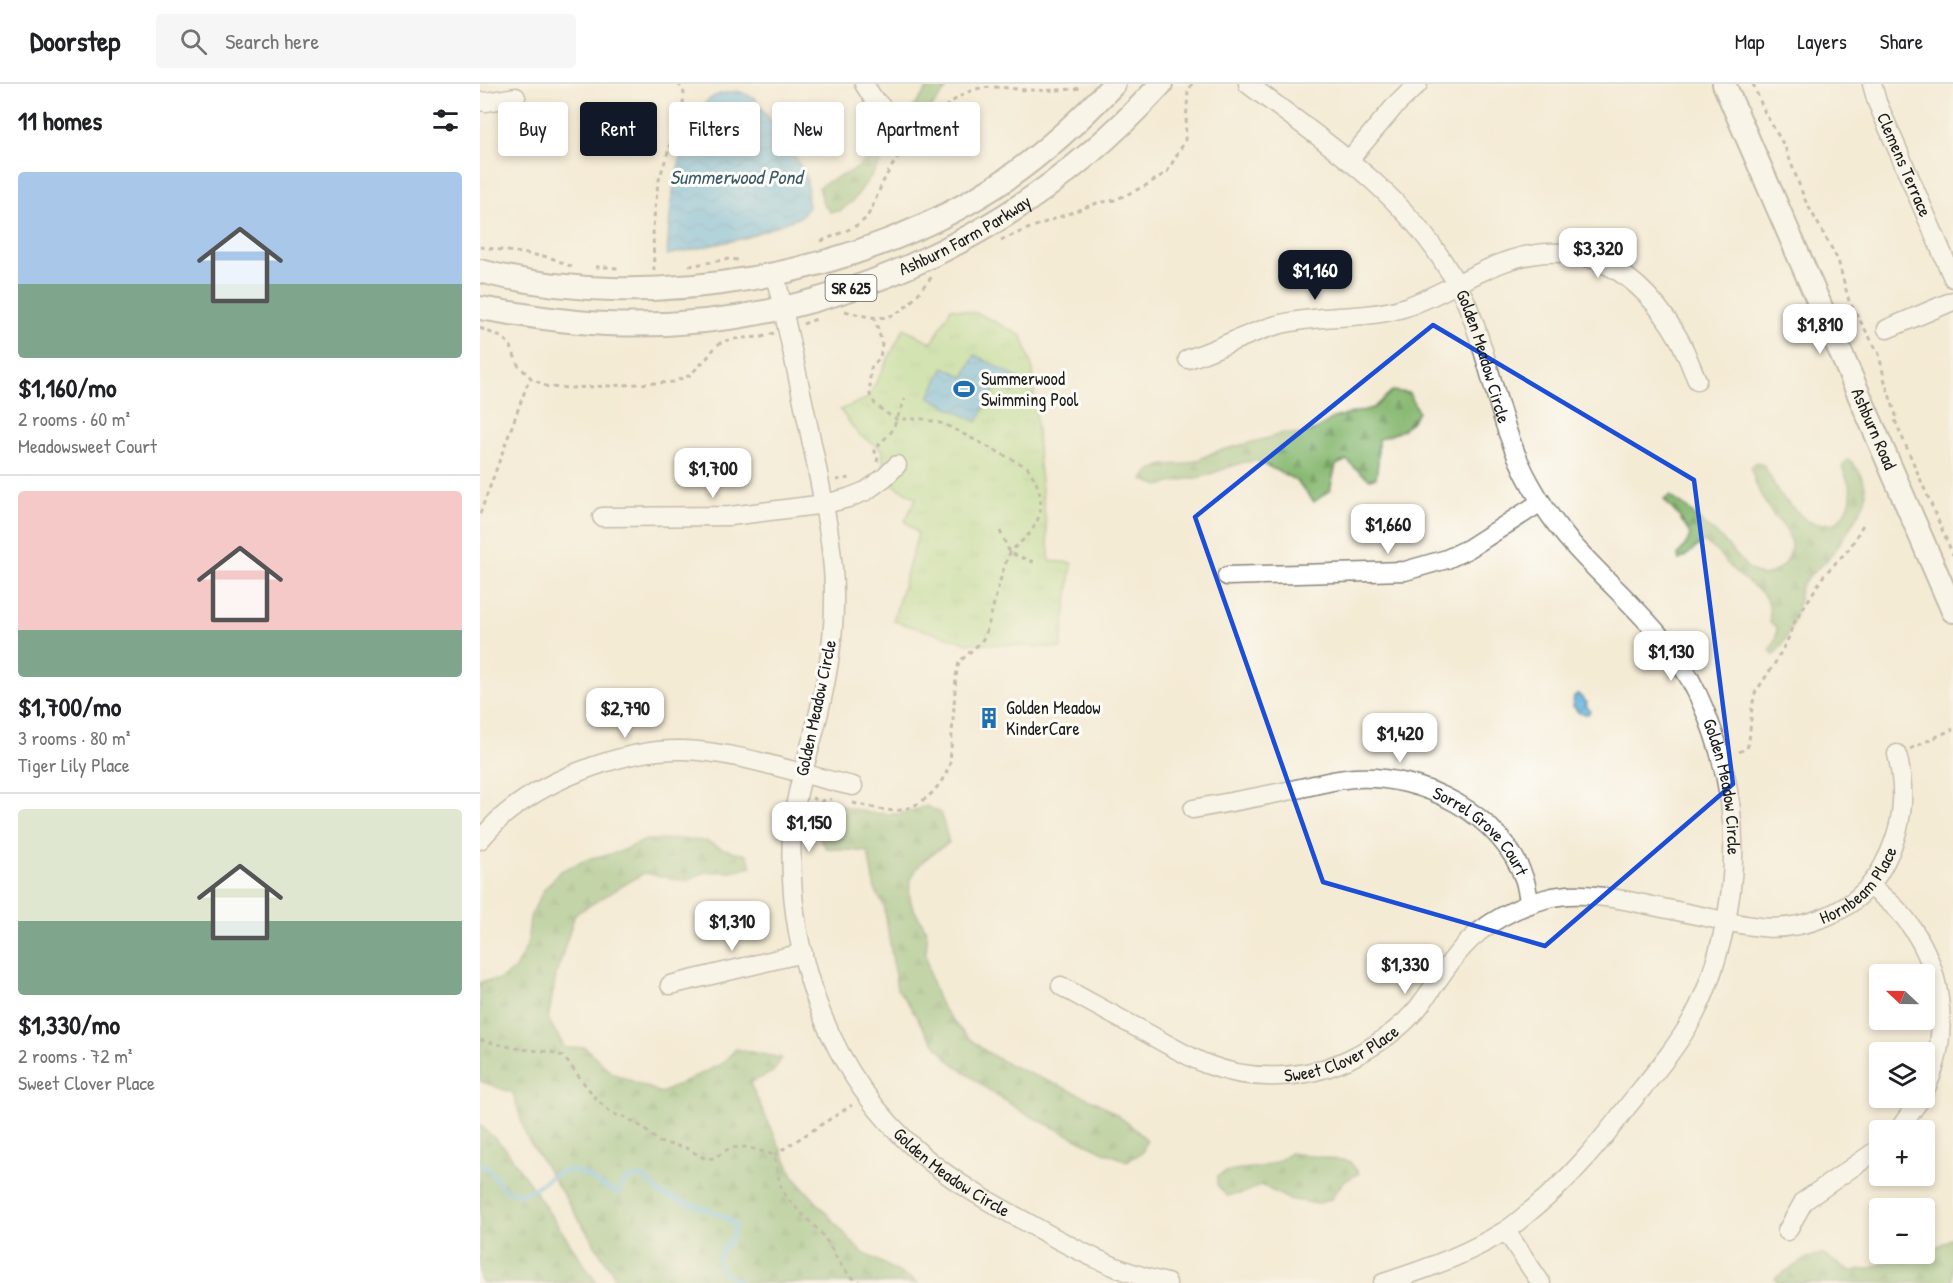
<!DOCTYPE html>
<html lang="en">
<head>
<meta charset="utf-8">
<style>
  body { margin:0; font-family:"Patrick Hand",sans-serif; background:#f6f6f6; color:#202124; height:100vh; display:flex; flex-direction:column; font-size:22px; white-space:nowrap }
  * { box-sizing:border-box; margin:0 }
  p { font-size:20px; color:#757577 }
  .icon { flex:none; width:33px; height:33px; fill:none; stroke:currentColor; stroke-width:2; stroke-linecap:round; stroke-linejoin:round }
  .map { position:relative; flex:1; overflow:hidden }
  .panel { display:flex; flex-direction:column; background:#fff; width:480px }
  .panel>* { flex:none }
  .guide { position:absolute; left:18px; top:18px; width:570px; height:54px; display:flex; gap:12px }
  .needle { width:39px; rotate:292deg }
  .fabs { position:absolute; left:1389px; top:880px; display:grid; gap:12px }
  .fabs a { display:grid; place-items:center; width:66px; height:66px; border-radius:6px; background:#fff; box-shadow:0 3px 9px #0003; font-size:30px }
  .price { position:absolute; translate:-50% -51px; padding:0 14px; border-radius:12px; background:#fff; color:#222; font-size:20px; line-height:39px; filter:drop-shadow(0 2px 3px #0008) }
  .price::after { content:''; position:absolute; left:50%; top:36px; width:18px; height:14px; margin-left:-9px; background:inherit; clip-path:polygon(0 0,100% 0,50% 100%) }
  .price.active { background:#111827; color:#fff }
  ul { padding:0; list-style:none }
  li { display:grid; align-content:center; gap:12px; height:318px; padding:0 18px }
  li+li { border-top:2px solid #e0e0e0 }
  li span { display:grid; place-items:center; height:186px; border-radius:6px; color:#555 }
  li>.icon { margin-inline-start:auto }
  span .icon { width:108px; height:108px; fill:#fffc; stroke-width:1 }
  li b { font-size:26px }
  h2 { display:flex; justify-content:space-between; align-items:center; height:72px; padding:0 18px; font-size:26px }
  .chip { padding:0 21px; border-radius:6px; background:#fff; box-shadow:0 3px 9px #0003; font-size:21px; line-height:54px }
  .chip.active { background:#111827; color:#fff }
  header { display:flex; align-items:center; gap:36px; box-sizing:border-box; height:84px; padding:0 30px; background:#fff; border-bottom:2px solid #e0e0e0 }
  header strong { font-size:28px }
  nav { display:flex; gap:33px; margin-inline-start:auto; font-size:21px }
  .search { width:420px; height:54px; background:#f6f6f6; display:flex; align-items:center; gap:15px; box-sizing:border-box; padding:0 21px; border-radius:6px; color:#757577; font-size:22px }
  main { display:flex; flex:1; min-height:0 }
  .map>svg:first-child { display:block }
  .forest { fill:url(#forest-firs); stroke:#526a48; stroke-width:1.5 }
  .park { fill:url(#park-tufts); stroke:#647a51; stroke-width:1.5 }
  .water { fill:url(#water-waves); stroke:#40697e; stroke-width:1.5 }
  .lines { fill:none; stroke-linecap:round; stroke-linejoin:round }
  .stream { stroke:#65b6e0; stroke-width:4.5 }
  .minor-casing { stroke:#888478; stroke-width:21 }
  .major-casing { stroke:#888478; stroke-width:26 }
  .path { stroke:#888478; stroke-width:3; stroke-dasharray:4.5 4.5; stroke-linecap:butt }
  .minor { stroke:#fff; stroke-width:18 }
  .major { stroke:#fff; stroke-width:22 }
  .marked { fill:none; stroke:#1d4ed8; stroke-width:4.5; stroke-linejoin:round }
  .labels { text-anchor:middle; stroke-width:6; stroke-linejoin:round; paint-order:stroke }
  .shield { fill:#fdfcf7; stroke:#605f5e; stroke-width:1.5 }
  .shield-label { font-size:16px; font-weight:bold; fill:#1c1c1c }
  .street-label { font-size:18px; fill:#1c1c1c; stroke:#fdfcf7 }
  .poi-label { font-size:18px; fill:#1c1c1c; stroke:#fdfcf7; text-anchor:start }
  .water-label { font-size:20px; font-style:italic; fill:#395a6a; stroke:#fdfcf7 }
</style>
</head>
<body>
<header>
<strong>Doorstep</strong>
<div class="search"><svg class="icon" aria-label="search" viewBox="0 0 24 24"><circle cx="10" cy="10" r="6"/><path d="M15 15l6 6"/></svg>Search here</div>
<nav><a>Map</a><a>Layers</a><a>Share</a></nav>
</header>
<main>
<section class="panel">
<h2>11 homes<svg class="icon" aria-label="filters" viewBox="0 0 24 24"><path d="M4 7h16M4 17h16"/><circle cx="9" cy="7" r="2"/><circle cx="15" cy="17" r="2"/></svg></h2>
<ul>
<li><span style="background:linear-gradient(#a9c7e8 60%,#7fa58c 0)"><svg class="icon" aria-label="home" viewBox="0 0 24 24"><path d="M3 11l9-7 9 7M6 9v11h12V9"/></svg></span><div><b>$1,160/mo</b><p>2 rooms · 60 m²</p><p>Meadowsweet Court</p></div></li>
<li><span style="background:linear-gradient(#f6c9c9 75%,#7fa58c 0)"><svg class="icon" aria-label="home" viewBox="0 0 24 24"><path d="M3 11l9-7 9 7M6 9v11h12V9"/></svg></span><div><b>$1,700/mo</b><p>3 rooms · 80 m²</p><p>Tiger Lily Place</p></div></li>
<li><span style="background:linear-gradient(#dfe7d0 60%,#7fa58c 0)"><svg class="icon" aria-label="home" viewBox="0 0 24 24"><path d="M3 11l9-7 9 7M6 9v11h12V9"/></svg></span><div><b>$1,330/mo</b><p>2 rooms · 72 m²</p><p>Sweet Clover Place</p></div></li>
</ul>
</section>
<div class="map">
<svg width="1473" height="1199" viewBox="0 0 1473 1199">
  <defs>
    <pattern id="forest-firs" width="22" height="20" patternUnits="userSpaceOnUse" patternTransform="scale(1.5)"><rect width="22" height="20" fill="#89b973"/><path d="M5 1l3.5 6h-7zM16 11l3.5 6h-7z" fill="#769e63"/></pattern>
    <pattern id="park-tufts" width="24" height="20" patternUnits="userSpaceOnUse" patternTransform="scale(1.5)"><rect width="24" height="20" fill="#acd986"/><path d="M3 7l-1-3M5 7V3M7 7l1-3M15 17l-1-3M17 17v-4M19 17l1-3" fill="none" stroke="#93ba73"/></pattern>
    <pattern id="water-waves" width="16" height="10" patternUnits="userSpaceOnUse" patternTransform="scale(1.5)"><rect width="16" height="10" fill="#65b6e0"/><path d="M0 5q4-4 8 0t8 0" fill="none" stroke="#5293b5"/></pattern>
  </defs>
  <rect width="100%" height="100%" fill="#fdfcf7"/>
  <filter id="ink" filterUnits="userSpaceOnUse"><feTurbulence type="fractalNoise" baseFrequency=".0167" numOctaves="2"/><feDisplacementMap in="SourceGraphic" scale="12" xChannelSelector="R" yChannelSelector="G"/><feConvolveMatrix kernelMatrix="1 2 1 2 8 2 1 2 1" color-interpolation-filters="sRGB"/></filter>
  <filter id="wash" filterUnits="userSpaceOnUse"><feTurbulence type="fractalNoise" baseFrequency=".008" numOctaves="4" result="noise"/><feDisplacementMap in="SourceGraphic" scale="24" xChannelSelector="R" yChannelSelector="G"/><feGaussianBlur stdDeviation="1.35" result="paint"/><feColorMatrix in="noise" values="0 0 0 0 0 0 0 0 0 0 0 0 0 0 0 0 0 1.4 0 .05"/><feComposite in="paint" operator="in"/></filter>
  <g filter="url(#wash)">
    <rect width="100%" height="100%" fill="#f4ebd5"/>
    <!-- forest -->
    <path class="forest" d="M451,0h19l-27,35 -11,4 -4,-4 3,-9z
      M419,56l-2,6 -13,12 -31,43 -13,10 -10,1 -7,-8 -4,-17c11,-9 26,-11 38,-19 16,-12 21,-25 42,-28z
      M912,307l17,2 9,19c-12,20 -19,20 -40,27v24l-2,15 -7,1 -14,-11 -8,-8 -11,5 -6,25 -16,12 -17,-21 -39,-20 -14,1 -42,15 -20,3 -23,6 -16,-6 6,-9 14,-6 21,-1 16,-5 14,-7 58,-15 10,-4 17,1 17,-4 17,-12 40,-10z
      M1368,375c10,7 18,23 18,36 0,11 -31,57 -40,66 -9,9 -20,15 -26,27 -1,4 -1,9 -1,13 -4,19 -12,40 -25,54l-4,-5 5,-9 2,-14 -7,-4 -1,-19 -7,-11 -25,-19 -23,-25 -10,-7c-9,5 -15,13 -25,18l-1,-5 10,-14 2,-7 -10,-16 -16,-18 6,-4 16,11 12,12 22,18 29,32 14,7c20,-5 34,-22 25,-42 -3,-8 -10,-13 -15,-19 -10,-15 -19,-30 -22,-48l5,-5 8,3 16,30 27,26 11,3 18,-1c21,-23 17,-30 6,-56z
      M354,720l36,9 29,1 28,-8 14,7 8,30c-22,12 -46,30 -38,59 3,11 14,21 16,33 1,5 -1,12 -1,18 2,17 6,32 13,48 2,6 6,10 10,15 36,50 91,58 143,84 21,10 38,24 55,40l-5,13 -15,8 -23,-9 -78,-38 -39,-25 -38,-29 -22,-26 -19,-31 -11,-14 -13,-83 -9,-16 -7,-38 -42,-4c-2,-4 -7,-9 -8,-14 -4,-13 7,-24 16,-30z
      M198,755l28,2 15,7 26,7 5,12 -21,5h-26l-19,9 -42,-8 -69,41 -19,62 -8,43 17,29 20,-1 27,26 49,20 60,-29 15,-15 46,9 -9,14 -23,11 44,94 67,75 58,31h-300l-93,-147 -13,-43 -33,-12v-98l3,-2 16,-1 15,-10 13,-24 3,-29 13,-26 17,-20 31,-13 28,-6 27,-12z
      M0,1041l26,24 91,134h-113l-4,-2z
      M810,1069l59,8 10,12 -16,9 -12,17 -14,5 -29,-5 -27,-14 -17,8 -17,3 -10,-11v-9c14,-9 31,-6 47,-10 10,-2 18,-7 26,-13z
      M1473,1153l-1,46h-174l-3,-5 32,-20 15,-4 29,17 17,-2 20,-7 38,-8z"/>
    <!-- park -->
    <path class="park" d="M471,224l29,6 42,22 11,34 6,94 11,97 22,2 -11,85 -93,-5 -75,-22 25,-87 -13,-13 11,-23 -31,-18 -3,-30 -24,-16 -18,-24 28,-12 36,-70 28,15z"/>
    <!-- water -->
    <path class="water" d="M258,7l17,7 40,58 12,22 1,30 -8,9 -55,21 -78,17c3,-47 5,-87 27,-130 4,-8 7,-19 14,-25 8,-7 19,-7 30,-9z
      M495,271l45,24 -7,14 -16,-8 -20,37 -48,-25 15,-30 20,10z
      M1098,610l9,9 -1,2 4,6 -2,3 -9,-1 -6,-7 1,-10z"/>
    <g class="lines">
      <!-- stream -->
      <path class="stream" d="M0,1080l9,5 15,21c6,1 13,4 19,3 15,-2 26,-20 41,-22 24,-3 31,16 55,22l2,-8 8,-7 15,-1 17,17 56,19 18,11 -3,14 -14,18c2,24 9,14 21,27"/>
    </g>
  </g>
  <g filter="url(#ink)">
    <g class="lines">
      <defs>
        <g id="minor">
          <path d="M384,0l9,14 15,16"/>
          <path id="s1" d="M768,0c73,55 153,106 201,187 8,13 16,26 21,41 22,56 31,121 61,173 13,23 27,44 45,63 43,47 95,88 122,147 36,78 45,156 25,239 -7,28 -15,55 -28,80 -18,34 -44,63 -68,93 -28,37 -57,72 -93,101 -10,8 -20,18 -31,24 -37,23 -78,38 -120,51"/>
          <path id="s2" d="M1392,0l5,18 76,176"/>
          <path d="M0,17l6,1 30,-5"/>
          <path d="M869,76l45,-53 24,-23"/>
          <path id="s3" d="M295,190c14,61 27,122 40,184 9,48 20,94 19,144 0,38 -7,77 -16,114 -9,39 -24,78 -26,118 -6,120 37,241 129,320 32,28 70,49 107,69 44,25 89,49 139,60"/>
          <path d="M1407,245l66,-28"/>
          <path d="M708,275c31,-10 61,-27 93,-35 40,-10 82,-4 122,-16 37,-12 70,-36 107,-48 76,-24 132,14 169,79 7,13 12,28 18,41"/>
          <path d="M122,433l128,-1 95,-12 23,-6 18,-7 19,-14 12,-12"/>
          <path d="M747,492l178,-5 42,-12 21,-10 73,-47"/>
          <path id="s4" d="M713,725c33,-6 66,-12 99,-19 21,-4 42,-11 63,-12 67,-4 148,37 170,103 2,8 3,15 5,23"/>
          <path d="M0,756c9,-10 18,-21 29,-29 43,-34 119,-63 174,-61 58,2 114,24 170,36"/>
          <path d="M1390,802c15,12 30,24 40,39 34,47 41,115 14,167"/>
          <path d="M190,901l133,-32"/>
          <path id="s5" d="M581,902c28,16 56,31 84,46 20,11 40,23 61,32 45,18 99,16 143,-5 25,-12 50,-29 68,-50 16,-20 29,-44 47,-63 21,-23 52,-39 81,-47 27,-8 57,-3 84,2 24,5 48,10 72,15 47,10 77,20 124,1 25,-10 45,-27 58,-51 20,-37 24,-71 14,-112"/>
          <path d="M1418,1047l23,-33"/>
          <path d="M1026,1147l35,52"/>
          <path d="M1307,1147l17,-30 76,-53"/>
        </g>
        <g id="major">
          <path id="s6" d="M1244,0l229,527"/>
          <path d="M0,187c167,44 382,6 525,-91 39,-27 76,-61 109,-96"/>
          <path id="s7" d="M0,224c42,7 83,14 126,16 213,9 413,-84 555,-240"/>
        </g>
      </defs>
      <!-- minor casing -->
      <use href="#minor" class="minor-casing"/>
      <!-- major casing -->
      <use href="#major" class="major-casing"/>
      <!-- path -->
      <path class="path" d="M1273,0l12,29 20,34 20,53 33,60 11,41 30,53 6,28 11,33 -2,3 59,137
        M521,156l29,-12 67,-25 18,-3 30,-14 22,-14 18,-31 3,-50 4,-7
        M341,157c12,-5 36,-13 45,-23 7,-9 12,-27 18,-38 15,-30 57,-78 89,-90 17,-6 37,-1 55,0 19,1 37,0 55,-2
        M0,163l69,10 24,10
        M209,182l40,-7 10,1
        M115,183h15l11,2
        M174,187l-1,-44 5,-44 25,-78 1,-12 -5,-9
        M365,227c33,9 48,13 72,-16 5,-6 9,-13 15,-18
        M323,240l16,-6
        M0,244l21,9 9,7 8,21 14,14 16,8 24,1 101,-6 17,-7 17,-17 9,-12 7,-5 18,-3 21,-1 12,-4
        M397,378l1,-5 -4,-7 18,-19 13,-32
        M356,396l14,-2
        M0,430l47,-129 5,-6
        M520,447l10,22 26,10
        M1430,665l43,-20
        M1259,668l8,-4 2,-6 3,-35 3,-14 20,-30 13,-24 6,-16 30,-48 26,-27 15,-27
        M332,714l9,3 10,-2
        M373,719c14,3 32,9 47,7 24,-4 42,-24 50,-46l6,-88 3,-14 21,-19 5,-7c8,-26 13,-52 22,-77 4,-11 14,-16 21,-24 19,-21 15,-47 -1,-68l-83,-43 -20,-5h-28l-10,-6 -11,-9 -5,-9v-23l2,-6 8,-8 2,-15 -7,-24
        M0,956l40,9 31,3 12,4 34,44 16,14 12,3 17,10 17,15 27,6 20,11 8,-1 16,-10 17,-1 27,8c4,12 3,25 9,36 9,16 26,28 38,42 15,19 17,37 40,50
        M294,1071l78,-50"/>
      <!-- minor -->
      <use href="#minor" class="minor"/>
      <!-- major -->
      <use href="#major" class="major"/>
    </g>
  </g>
  <!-- marked area -->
  <path d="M0 0H1473V1199H0ZM953,241l261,155 39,304 -188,162 -222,-64 -128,-365z" fill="#f4ebd5" fill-opacity=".55" fill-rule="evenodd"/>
  <path class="marked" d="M953,241l261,155 39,304 -188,162 -222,-64 -128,-365z"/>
  <!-- icons -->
  <defs>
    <symbol id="stadium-bare" viewBox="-9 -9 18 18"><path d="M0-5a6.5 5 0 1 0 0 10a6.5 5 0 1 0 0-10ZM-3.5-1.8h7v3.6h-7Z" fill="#1f6fb2" stroke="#fdfcf7" stroke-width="2.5" paint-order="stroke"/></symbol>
    <symbol id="building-bare" viewBox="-9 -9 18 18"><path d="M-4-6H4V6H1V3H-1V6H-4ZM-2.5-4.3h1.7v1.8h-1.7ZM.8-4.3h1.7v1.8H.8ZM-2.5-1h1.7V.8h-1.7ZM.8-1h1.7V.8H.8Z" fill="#1f6fb2" stroke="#fdfcf7" stroke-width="2.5" paint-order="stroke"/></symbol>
  </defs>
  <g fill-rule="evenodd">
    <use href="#stadium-bare" x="469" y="290" width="30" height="30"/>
    <use href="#building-bare" x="494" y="619" width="30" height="30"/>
  </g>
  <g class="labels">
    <!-- shield labels -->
    <rect class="shield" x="345.5" y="191" width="51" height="26" rx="4.5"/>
    <g class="shield-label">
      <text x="371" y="210">SR 625</text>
    </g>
    <!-- street labels -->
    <g class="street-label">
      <text dy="6" stroke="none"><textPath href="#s2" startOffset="87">Clemens Terrace</textPath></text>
      <text dy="6" stroke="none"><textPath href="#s7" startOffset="502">Ashburn Farm Parkway</textPath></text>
      <text dy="6" stroke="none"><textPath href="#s1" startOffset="369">Golden Meadow Circle</textPath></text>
      <text dy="6" stroke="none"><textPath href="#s6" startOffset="376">Ashburn Road</textPath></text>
      <text transform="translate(336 624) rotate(-78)" y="6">Golden Meadow Circle</text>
      <text dy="6" stroke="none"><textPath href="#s1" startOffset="872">Golden Meadow Circle</textPath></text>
      <text dy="6" stroke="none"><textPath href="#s4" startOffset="308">Sorrel Grove Court</textPath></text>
      <text dy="6" stroke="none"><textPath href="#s5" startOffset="902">Hornbeam Place</textPath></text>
      <text dy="6" stroke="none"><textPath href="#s5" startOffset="306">Sweet Clover Place</textPath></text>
      <text dy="6" stroke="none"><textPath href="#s3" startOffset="963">Golden Meadow Circle</textPath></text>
    </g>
    <!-- poi labels -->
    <g class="poi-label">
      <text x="501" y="301">Summerwood<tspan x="501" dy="21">Swimming Pool</tspan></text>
      <text x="526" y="630">Golden Meadow<tspan x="526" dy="21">KinderCare</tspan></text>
    </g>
    <!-- water labels -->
    <g class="water-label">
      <text x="256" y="100">Summerwood Pond</text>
    </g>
  </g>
</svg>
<div class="fabs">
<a><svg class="needle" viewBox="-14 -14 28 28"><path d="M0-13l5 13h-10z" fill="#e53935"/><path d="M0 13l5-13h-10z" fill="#757577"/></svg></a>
<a><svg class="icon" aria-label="layers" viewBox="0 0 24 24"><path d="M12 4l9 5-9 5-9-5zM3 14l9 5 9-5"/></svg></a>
<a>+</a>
<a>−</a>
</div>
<b class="price" style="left:1118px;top:195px">$3,320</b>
<b class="price active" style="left:835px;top:217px">$1,160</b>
<b class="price" style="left:1340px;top:271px">$1,810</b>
<b class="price" style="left:233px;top:415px">$1,700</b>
<b class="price" style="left:908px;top:471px">$1,660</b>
<b class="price" style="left:1191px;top:598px">$1,130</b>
<b class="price" style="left:145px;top:655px">$2,790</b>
<b class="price" style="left:920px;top:680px">$1,420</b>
<b class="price" style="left:329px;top:769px">$1,150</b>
<b class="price" style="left:252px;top:868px">$1,310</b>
<b class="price" style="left:925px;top:911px">$1,330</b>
<div class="guide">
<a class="chip">Buy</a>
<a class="chip active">Rent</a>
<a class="chip">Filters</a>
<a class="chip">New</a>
<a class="chip">Apartment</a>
</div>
</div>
</main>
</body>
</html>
